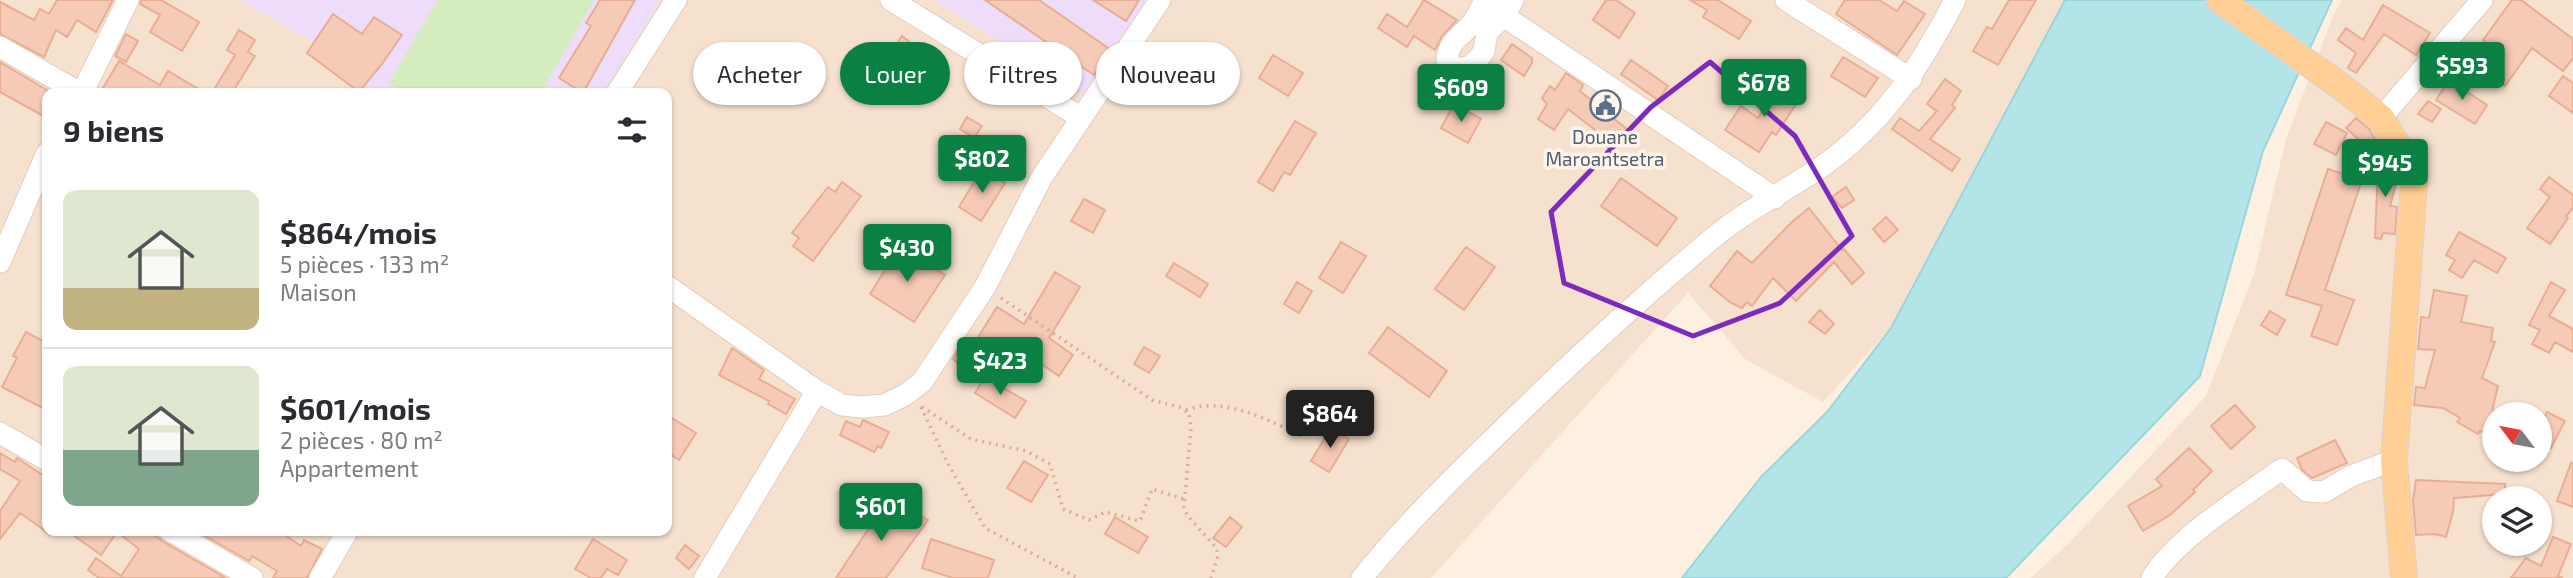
<!DOCTYPE html>
<html lang="fr">
<head>
<meta charset="utf-8">
<style>
  body { margin:0; font-family:"Exo 2",sans-serif; background:#f7f7f7; color:#2b2b33; height:100vh; display:flex; flex-direction:column; font-size:26px; white-space:nowrap }
  * { box-sizing:border-box; margin:0 }
  p { font-size:23px; color:#7c7c81 }
  .icon { flex:none; width:38px; height:38px; fill:none; stroke:currentColor; stroke-width:2; stroke-linecap:round; stroke-linejoin:round }
  .map { position:relative; flex:1; overflow:hidden }
  .details { position:absolute; left:42px; top:88px; width:630px; height:448px; display:flex; flex-direction:column; background:#fff; border-radius:14px; box-shadow:0 2px 5px #0004 }
  .details>* { flex:none }
  .banner { position:absolute; left:693px; top:42px; width:665px; height:63px; display:flex; gap:14px }
  .needle { width:46px; rotate:302deg }
  .controls { position:absolute; left:2482px; top:402px; display:grid; gap:14px }
  .controls a { display:grid; place-items:center; width:70px; height:70px; border-radius:50%; background:#fff; box-shadow:0 2px 5px #0004; font-size:35px }
  .price { position:absolute; translate:-50% -60px; padding:0 16px; border-radius:7px; background:#0b8043; color:#fff; font-size:23px; line-height:46px; filter:drop-shadow(0 2px 4px #0008) }
  .price::after { content:''; position:absolute; left:50%; top:42px; width:21px; height:16px; margin-left:-10px; background:inherit; clip-path:polygon(0 0,100% 0,50% 100%) }
  .price.current { background:#222; color:#fff }
  ul { padding:0; list-style:none }
  li { display:flex; align-items:center; gap:21px; height:175px; padding:0 21px }
  li+li { border-top:2px solid #e1e1e2 }
  li span { display:grid; place-items:center; flex:none; width:196px; height:140px; border-radius:14px; color:#555 }
  li>.icon { margin-inline-start:auto }
  span .icon { width:84px; height:84px; fill:#fffc; stroke-width:1 }
  li b { font-size:30px }
  h2 { display:flex; justify-content:space-between; align-items:center; height:84px; padding:0 21px; font-size:30px }
  .chip { padding:0 24px; border-radius:32px; background:#fff; box-shadow:0 2px 5px #0004; font-size:24px; line-height:63px }
  .chip.current { background:#0b8043; color:#fff }
  .map>svg:first-child { display:block }
  .residential { fill:#f6e1ce; fill-rule:evenodd }
  .education { fill:#edddfa }
  .green { fill:#d4ecbe }
  .water { fill:#b3e5e8; stroke:#99d6db; stroke-width:2 }
  .building { fill:#f5cab6; stroke:#e8ae95; stroke-width:2 }
  .lines { fill:none; stroke-linecap:round; stroke-linejoin:round }
  .minor-casing { stroke:#e4cdbe; stroke-width:23 }
  .major-casing { stroke:#dbd2cf; stroke-width:28 }
  .path { stroke:#d9ad99; stroke-width:3.5; stroke-dasharray:2 5; stroke-linecap:butt }
  .minor { stroke:#fff; stroke-width:21 }
  .major { stroke:#ffcf96; stroke-width:26 }
  .marked { fill:none; stroke:#7b2cbf; stroke-width:5; stroke-linejoin:round }
  .labels { text-anchor:middle; stroke-width:7; stroke-linejoin:round; paint-order:stroke }
  .service-label { font-size:19px; fill:#4e5e75; stroke:#fff4e8 }
</style>
</head>
<body>
<div class="map">
<svg width="2573" height="578" viewBox="0 0 2573 578">
  <rect width="100%" height="100%" fill="#fef0e0"/>
  <!-- residential -->
  <path class="residential" d="M0,0h2065l-174,328 -68,74 -77,-42 -58,-67 -257,285h-1431zM47,93h620v437h-620z
    M2342,0h231v578h-542l39,-36 136,-146 48,-122 32,-135 47,-123zM2494,415h45v45h-45zM2494,499h45v45h-45z"/>
  <!-- education -->
  <path class="education" d="M240,0h420l-57,93h-230l-28,-32z
    M935,0h213l-61,96z"/>
  <!-- green -->
  <path class="green" d="M437,0h157l-53,93h-135l-17,-10z"/>
  <!-- water -->
  <path class="water" d="M2065,0h267l-69,151 -63,225 -194,202h-324l79,-101 66,-65 64,-84z"/>
  <!-- building -->
  <path class="building" d="M57,0h56l-17,32 -19,-12 -10,17 -11,-7 -12,27 -44,-23v-32l34,18 6,-11 9,5z
    M141,0h20l38,22 -17,29 -32,-19 10,-17 -20,-11z
    M600,0h35l-52,93 -24,-15 32,-52 -5,-3z
    M985,0h54l72,50 -17,25z
    M1093,0h46l-13,21z
    M1424,0l33,20 -15,16 -7,14 -21,-14 -7,11 -29,-19 9,-14 20,13z
    M1606,0h10l19,13 -16,25 -26,-18z
    M1690,0h28l33,21 -12,18 -36,-22 4,-7z
    M1845,0h34l18,11 7,-10 21,13 -28,41 -61,-41z
    M2009,0h27l-38,65 -25,-14 14,-24 5,2z
    M2512,0h9l52,39v19l-10,13 -31,-23 -27,38 -24,-18 14,-20 -12,-8z
    M2383,5l47,28 -14,22 -32,-21 -28,39 -8,-5 8,-15 -18,-13 8,-12 17,12z
    M333,14l29,20 12,-17 28,18 -20,29 -23,28 -52,-39z
    M239,30l16,10 -7,12 7,4 -23,37h-20l23,-38 -8,-5z
    M126,34l12,7 -12,21 -11,-6z
    M902,36l14,11 -10,12 -13,-10z
    M1512,44l20,14v5l-8,13 -23,-16z
    M1273,55l30,18 -15,23 -29,-18z
    M1843,57l35,21 -13,19 -34,-21z
    M1631,60l37,26 -10,14 -37,-26z
    M119,61l41,24 8,-14 37,22h-105z
    M0,62l47,28v28l-47,-26z
    M1566,73l17,12 -3,6 48,39 -16,21 -20,-16 3,-5 -27,-21 -14,21 -16,-11 9,-15 -5,-6 8,-12 5,4z
    M2563,76l10,7v30l-24,-17z
    M1945,79l16,12 -9,14 3,3 -25,31 30,20 -8,12 -60,-42 8,-11 19,13 18,-20 -10,-7z
    M2449,80l38,25 -12,19 -39,-24z
    M1782,82l20,13 -26,40 -4,-3 -13,20 -34,-22 16,-24 17,12z
    M2428,101l13,8 -9,13 -14,-8z
    M1454,104l27,15 -13,24 -27,-15z
    M967,117l15,9 -8,12 -14,-9z
    M2356,118l13,11 6,10 -4,12 -25,-23z
    M1295,121l21,12 -26,42 -6,-3 -11,19 -15,-9z
    M2326,122l21,11 -11,22 -22,-11z
    M2379,146l9,14 -5,4 8,2 6,14 -7,26 7,1 -2,27 -12,-1 -2,6 -6,-1z
    M982,169l23,14 -24,38 -22,-14z
    M2328,169l34,11 -37,110 29,10 -17,45 -26,-9 11,-30 -36,-11z
    M2549,177l24,18v13l-7,8 2,2 -18,26 -23,-16 23,-31 -10,-8z
    M1621,178l56,40 -20,28 -56,-40z
    M842,182l19,14 -48,65 -20,-15 6,-8 -7,-5 36,-46 7,5z
    M1846,187l8,13 -12,8 -10,-11z
    M1084,199l21,11 -12,23 -22,-12z
    M1809,208l33,42 2,-1 20,24 -12,11 -18,-22 -38,39 -23,-23 -21,28 -5,-4 -5,6 -11,-5 -21,-17 27,-35 15,12 40,-41z
    M1886,217l12,13 -14,12 -11,-13z
    M2459,232l47,26 -9,15 -23,-13 -12,18 -13,-8 6,-10 -9,-5z
    M1341,242l25,14 -23,37 -24,-15z
    M900,246l45,29 -31,47 -44,-28z
    M1466,247l29,20 -31,43 -29,-21z
    M1174,263l34,21 -8,13 -34,-21z
    M1055,272l25,15 -31,51 24,17 -14,21 -54,-37 -8,13 -20,-13 20,-32 27,17z
    M1297,282l15,9 -13,22 -15,-9z
    M2551,282l14,8 -16,26 24,13v23l-18,-10 -6,11 -17,-9 8,-14 -11,-5z
    M2434,290l33,6 -6,26 32,6 -2,13 4,1 -13,36 16,8 -5,21 -1,29 -12,-5 -2,3 -21,-12 3,-4 -17,-10 -29,-3 2,-18 9,1 10,-38 -17,-1 3,-32 8,1z
    M1820,310l14,14 -9,10 -16,-12z
    M2270,311l15,9 -8,15 -16,-10z
    M1388,327l59,44 -18,26 -60,-44z
    M26,332l21,11v67l-45,-23 15,-29 -4,-2z
    M962,345l14,12 -11,12 -12,-10z
    M1144,347l16,9 -11,17 -15,-9z
    M732,348l32,22 -5,9 36,20 -9,15 -18,-10 1,-3 -50,-26z
    M985,377l41,24 -11,17 -40,-25z
    M2235,405l20,22 -24,22 -20,-23z
    M2547,412l18,9 -14,27 -12,-5v-15z
    M667,415l29,18 -17,27 -12,-8z
    M863,420l26,12 -8,16 -3,-2 -4,6 -34,-17 6,-14 14,6z
    M1331,428l18,11 -20,33 -18,-11z
    M2335,440l12,23 -35,15 -10,-8 -5,-12z
    M2189,448l23,23 -19,19 2,2 -25,23 -27,16 -15,-25 34,-20 -6,-7z
    M0,453l15,9 2,-4 30,20v54l-27,-19 -20,26v-28l20,-30 -20,-12z
    M1024,461l24,14 -17,27 -24,-14z
    M2571,463l2,1v43l-16,-6z
    M2416,480l89,4v10l-51,4 -1,14 -7,25 -11,-3 -19,1 -3,-35z
    M866,498l12,6 -3,7 25,13 9,-15 19,11 -42,58h-50l33,-50 1,-5 -14,-8z
    M1115,517l33,20 -10,16 -33,-19z
    M1230,517l12,10 -16,20 -13,-9z
    M66,530h82l14,11 64,37h-127l-11,-8 8,-12 25,18 18,-27 -22,-17 -16,23z
    M204,530h74l23,16 3,-6 18,9 -15,29h-34l4,-7 -25,-15 -3,5 -47,-27z
    M2553,537l18,7 -13,32 5,2h-52l15,-20 15,8z
    M593,539l34,21 -9,15 -11,-6 -6,9h-10l-16,-9z
    M931,539l63,21 -6,18h-35l-31,-10z
    M685,545l14,11 -10,13 -13,-11z"/>
  <g class="lines">
    <defs>
      <path id="minor" d="M891,0l189,117
        M1485,0c-4,7 -7,15 -12,22 -9,13 -25,18 -26,38l7,9 15,-2 10,-9 5,-7 3,-19 17,-16 9,-16
        M1491,0l13,16 271,182
        M1786,0l125,79
        M0,47l80,46
        M82,93l46,-93
        M617,93l59,-93
        M2381,118l101,-118
        M0,262l47,-109
        M667,286l150,105 25,14 21,2 21,-2 21,-10 17,-13 63,-95 57,-110 118,-177
        M0,433l47,27
        M169,530l83,48
        M320,578l28,-48
        M705,578l112,-187
        M1362,578c41,-51 87,-97 134,-142 68,-67 138,-132 211,-193 34,-30 77,-51 114,-76 62,-43 100,-101 134,-167
        M2152,578c24,-40 91,-81 130,-109l25,22 17,1 27,-16 43,-16"/>
      <path id="major" d="M2220,0l123,88 38,30 28,47 5,19 -20,276 10,118"/>
    </defs>
    <!-- minor casing -->
    <use href="#minor" class="minor-casing"/>
    <!-- major casing -->
    <use href="#major" class="major-casing"/>
    <!-- path -->
    <path class="path" d="M1001,298l151,102 27,7 10,6 2,15 -7,79 3,8 30,34 1,7 -7,22
      M921,407l26,55 38,66 93,50
      M922,407l49,32 55,12 24,13 13,45 26,11 16,-8 35,9 12,-32 32,10
      M1186,410c38,-14 82,10 116,26"/>
    <!-- minor -->
    <use href="#minor" class="minor"/>
    <!-- major -->
    <use href="#major" class="major"/>
  </g>
  <!-- marked area -->
  <path class="marked" d="M1710,62l85,74 57,100 -72,67 -87,33 -129,-53 -13,-71 100,-105z"/>
  <!-- icons -->
  <defs>
    <symbol id="civic-ring" viewBox="-11 -11 22 22"><circle r="9.5" fill="#fff4e8" stroke="#5c6f8a" stroke-width="1.5"/><path d="M-.6-6.5H3V-4.5H.6V-3L4-1V1h2V6H-6V1h2V-1L-.6-3ZM-1.2 2.5V6h2.4V2.5Z" fill="#5c6f8a"/></symbol>
  </defs>
  <g fill-rule="evenodd">
    <use href="#civic-ring" x="1588" y="88" width="35" height="35"/>
  </g>
  <g class="labels">
    <!-- service labels -->
    <g class="service-label">
      <text x="1605" y="144">Douane<tspan x="1605" dy="22">Maroantsetra</tspan></text>
    </g>
  </g>
</svg>
<div class="controls">
<a><svg class="needle" viewBox="-14 -14 28 28"><path d="M0-13l5 13h-10z" fill="#e53935"/><path d="M0 13l5-13h-10z" fill="#7c7c81"/></svg></a>
<a><svg class="icon" aria-label="layers" viewBox="0 0 24 24"><path d="M12 4l9 5-9 5-9-5zM3 14l9 5 9-5"/></svg></a>
</div>
<b class="price" style="left:2462px;top:102px">$593</b>
<b class="price" style="left:1764px;top:119px">$678</b>
<b class="price" style="left:1461px;top:124px">$609</b>
<b class="price" style="left:982px;top:195px">$802</b>
<b class="price" style="left:2385px;top:199px">$945</b>
<b class="price" style="left:907px;top:284px">$430</b>
<b class="price" style="left:1000px;top:397px">$423</b>
<b class="price current" style="left:1330px;top:450px">$864</b>
<b class="price" style="left:881px;top:543px">$601</b>
<div class="banner">
<a class="chip">Acheter</a>
<a class="chip current">Louer</a>
<a class="chip">Filtres</a>
<a class="chip">Nouveau</a>
</div>
<section class="details">
<h2>9 biens<svg class="icon" aria-label="filters" viewBox="0 0 24 24"><path d="M4 7h16M4 17h16"/><circle cx="9" cy="7" r="2"/><circle cx="15" cy="17" r="2"/></svg></h2>
<ul>
<li><span style="background:linear-gradient(#dfe7d0 70%,#c2b280 0)"><svg class="icon" aria-label="home" viewBox="0 0 24 24"><path d="M3 11l9-7 9 7M6 9v11h12V9"/></svg></span><div><b>$864/mois</b><p>5 pièces · 133 m²</p><p>Maison</p></div></li>
<li><span style="background:linear-gradient(#dfe7d0 60%,#7fa58c 0)"><svg class="icon" aria-label="home" viewBox="0 0 24 24"><path d="M3 11l9-7 9 7M6 9v11h12V9"/></svg></span><div><b>$601/mois</b><p>2 pièces · 80 m²</p><p>Appartement</p></div></li>
</ul>
</section>
</div>
</body>
</html>
